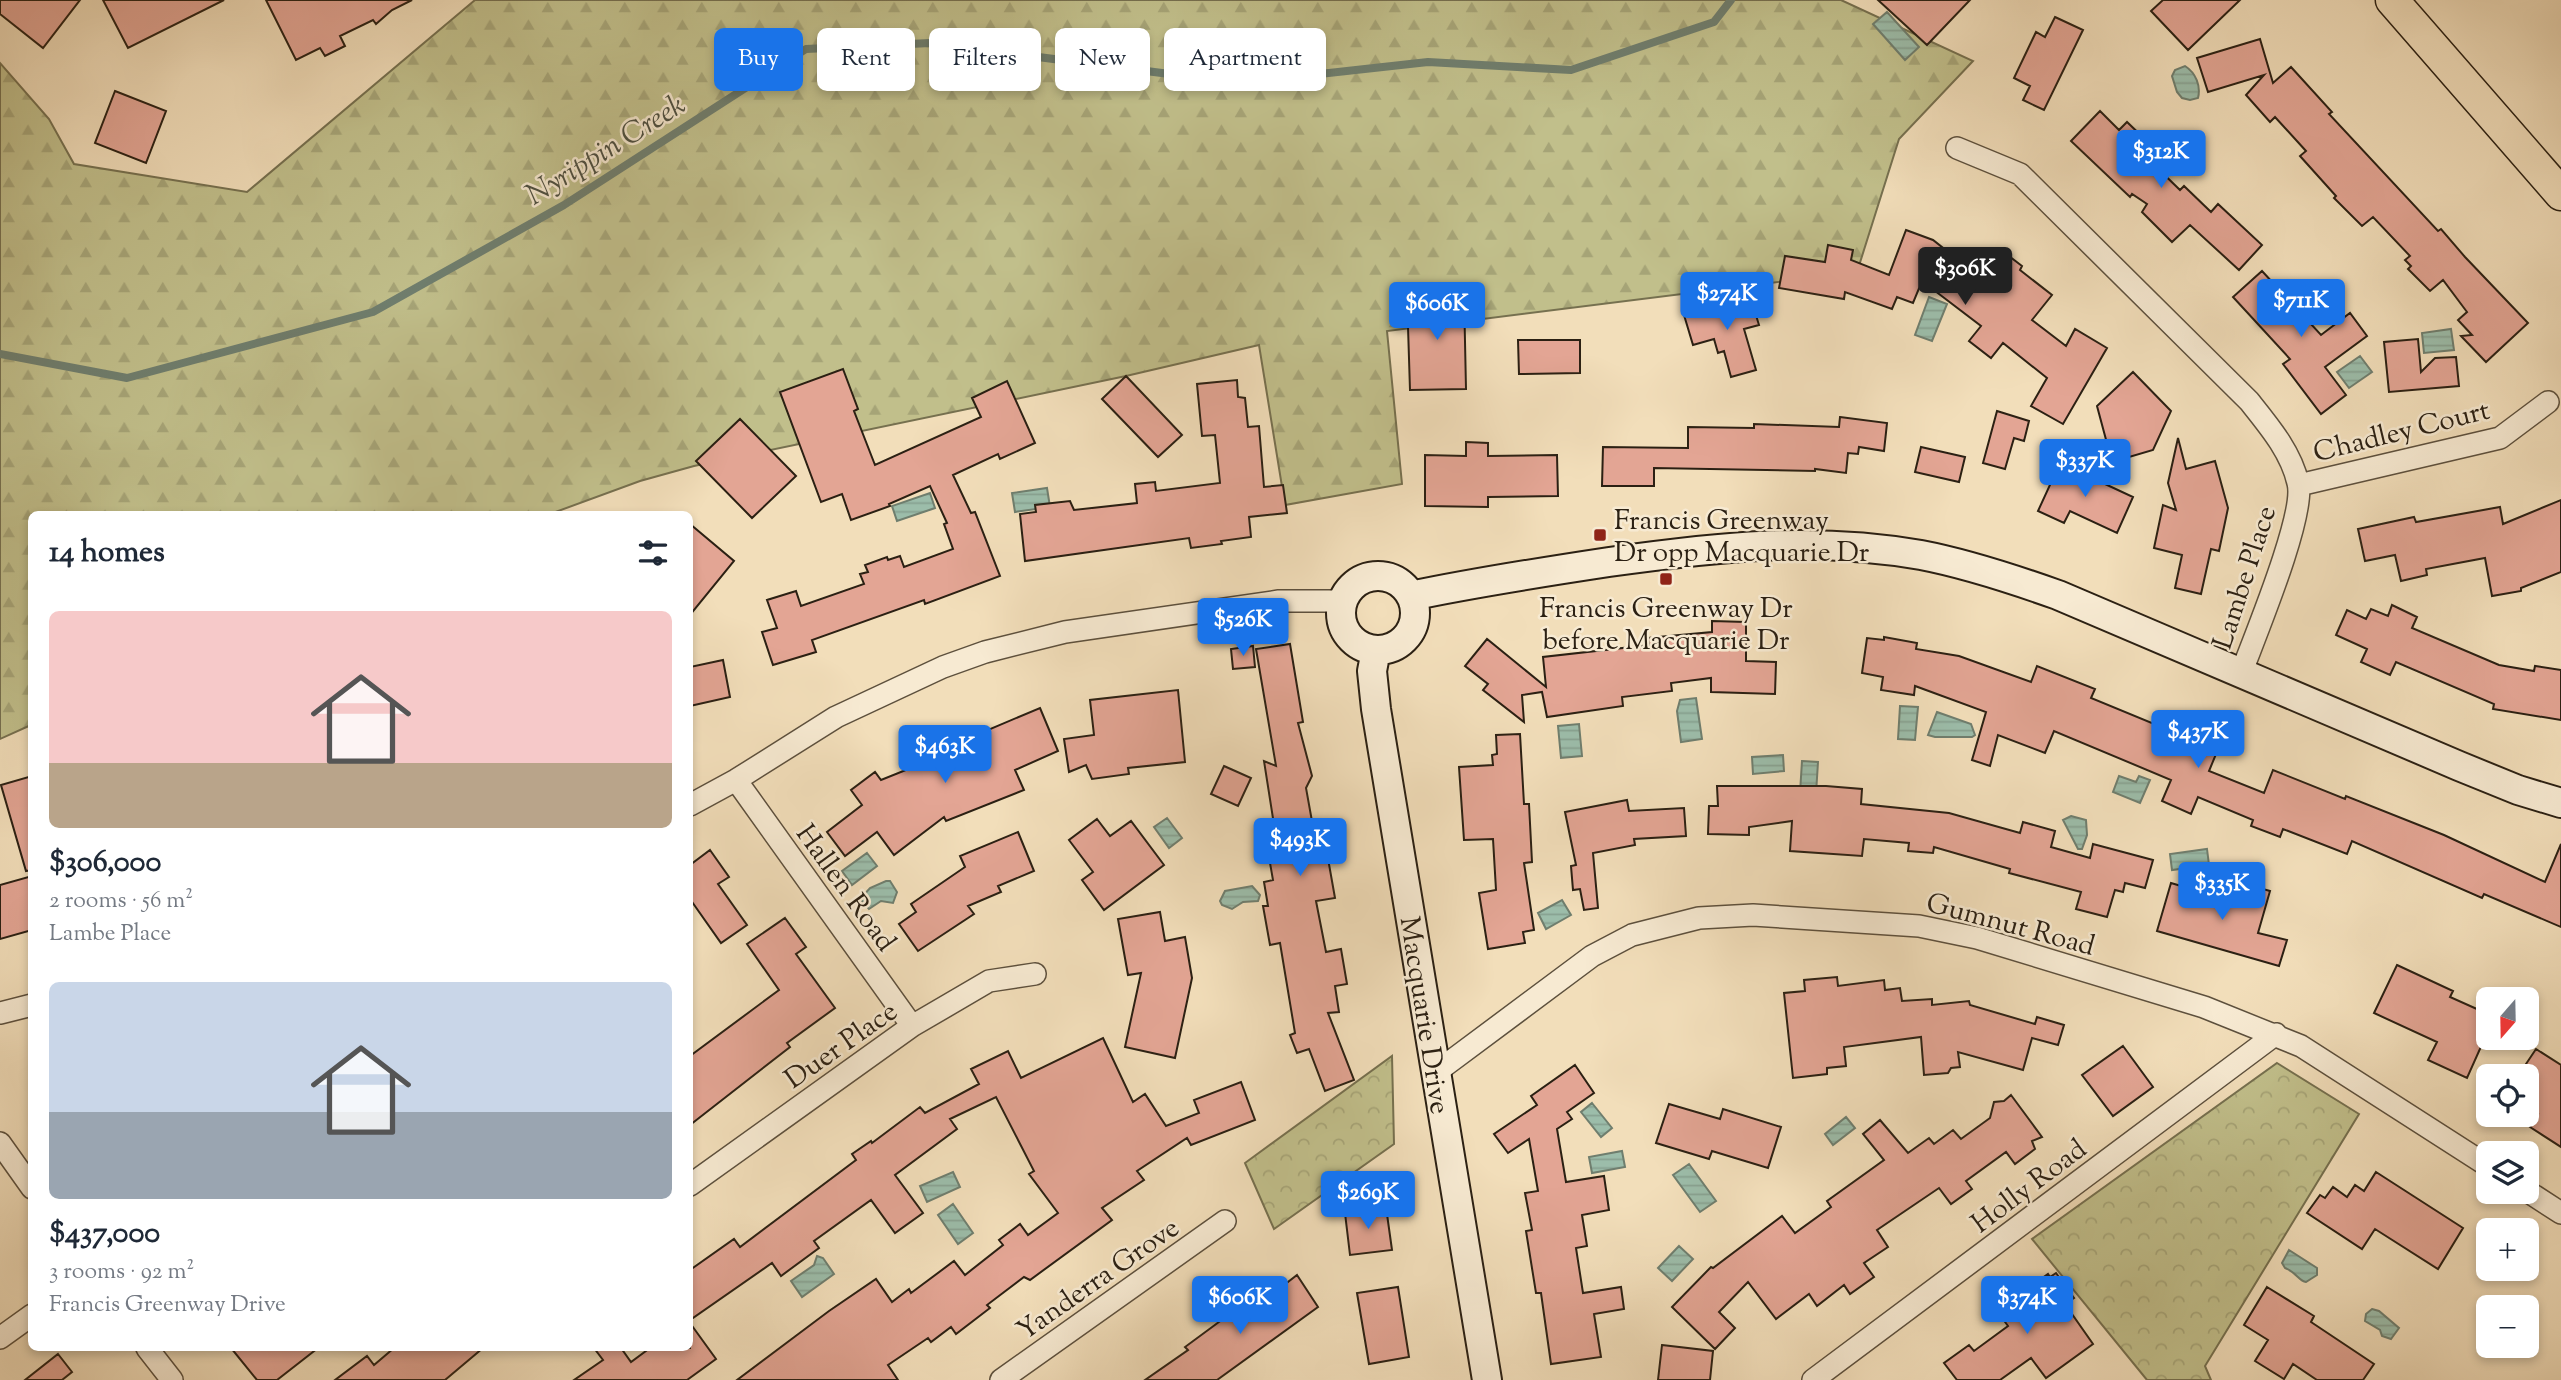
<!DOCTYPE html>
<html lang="en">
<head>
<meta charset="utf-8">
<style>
  body { margin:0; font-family:"Sorts Mill Goudy",serif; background:#f6f6f7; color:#1f2937; height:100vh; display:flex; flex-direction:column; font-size:26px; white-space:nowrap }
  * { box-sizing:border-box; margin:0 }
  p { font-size:23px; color:#747a83 }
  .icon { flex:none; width:38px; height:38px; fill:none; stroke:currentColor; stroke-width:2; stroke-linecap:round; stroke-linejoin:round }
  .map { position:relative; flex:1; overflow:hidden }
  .side { position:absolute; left:28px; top:511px; width:665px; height:840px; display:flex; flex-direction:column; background:#fff; border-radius:10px; box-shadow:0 4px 10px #0003 }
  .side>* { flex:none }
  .hud { position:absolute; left:714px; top:28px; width:665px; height:63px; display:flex; gap:14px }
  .needle { width:46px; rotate:200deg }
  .fabs { position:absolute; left:2476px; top:987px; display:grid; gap:14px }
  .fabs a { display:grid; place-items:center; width:63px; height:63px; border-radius:10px; background:#fff; box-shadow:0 4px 10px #0003; font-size:35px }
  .price { position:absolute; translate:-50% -60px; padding:0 16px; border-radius:7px; background:#1a73e8; color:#fff; font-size:23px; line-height:46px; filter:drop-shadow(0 2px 4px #0008) }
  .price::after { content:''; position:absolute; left:50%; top:42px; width:21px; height:16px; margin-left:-10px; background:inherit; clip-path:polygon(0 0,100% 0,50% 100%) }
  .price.current { background:#222; color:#fff }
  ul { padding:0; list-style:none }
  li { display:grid; align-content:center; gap:14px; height:371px; padding:0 21px }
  li span { display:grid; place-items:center; height:217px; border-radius:10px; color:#555 }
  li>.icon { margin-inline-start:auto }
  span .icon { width:126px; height:126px; fill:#fffc; stroke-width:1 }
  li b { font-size:30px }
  h2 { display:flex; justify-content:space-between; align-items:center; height:84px; padding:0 21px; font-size:30px }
  .tag { padding:0 24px; border-radius:10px; background:#fff; box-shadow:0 4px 10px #0003; font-size:24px; line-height:63px }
  .tag.current { background:#1a73e8; color:#fff }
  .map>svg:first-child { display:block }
  .forest { fill:url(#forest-firs); stroke:#76704f; stroke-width:2 }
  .park { fill:url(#park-crowns); stroke:#76704f; stroke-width:2 }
  .water { fill:url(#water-rules); stroke:#6f7e6e; stroke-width:2 }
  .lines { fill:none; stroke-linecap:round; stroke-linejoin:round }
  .stream { stroke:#6f7e6e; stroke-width:8 }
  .building { fill:#e3a594; stroke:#2b2013; stroke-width:2 }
  .minor-casing { stroke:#5d503d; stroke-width:24 }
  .secondary-casing { stroke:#2b2013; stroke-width:32 }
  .primary-casing { stroke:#2b2013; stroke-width:35 }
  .minor { stroke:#f7ead2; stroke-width:21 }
  .secondary { stroke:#f7ead2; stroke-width:28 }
  .primary { stroke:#f2deba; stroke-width:32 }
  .poi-dot { fill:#8f2418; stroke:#f7ead2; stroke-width:2.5 }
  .labels { text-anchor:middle; stroke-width:5; stroke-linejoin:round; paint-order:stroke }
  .street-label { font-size:28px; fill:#2b2013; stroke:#f7ead2 }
  .poi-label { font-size:28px; fill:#2b2013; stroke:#f7ead2; text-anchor:start }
  .water-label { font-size:30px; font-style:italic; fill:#4d4f40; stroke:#f7ead2 }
</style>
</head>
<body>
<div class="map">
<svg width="2561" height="1380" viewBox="0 0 2561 1380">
  <defs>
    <pattern id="forest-firs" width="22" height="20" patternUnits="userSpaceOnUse" patternTransform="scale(1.75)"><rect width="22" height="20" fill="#c1bf8b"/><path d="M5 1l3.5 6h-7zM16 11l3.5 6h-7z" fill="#a6a477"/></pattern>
    <pattern id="park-crowns" width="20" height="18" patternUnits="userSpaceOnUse" patternTransform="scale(1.75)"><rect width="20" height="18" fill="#c1bf8b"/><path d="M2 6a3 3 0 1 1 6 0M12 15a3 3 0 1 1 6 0" fill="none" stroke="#a6a477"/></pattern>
    <pattern id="water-rules" width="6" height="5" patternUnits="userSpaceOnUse" patternTransform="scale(1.75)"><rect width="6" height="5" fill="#9cbdaa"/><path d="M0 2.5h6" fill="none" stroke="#87a291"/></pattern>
  </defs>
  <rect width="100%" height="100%" fill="#f2deba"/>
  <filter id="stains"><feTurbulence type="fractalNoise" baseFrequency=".00286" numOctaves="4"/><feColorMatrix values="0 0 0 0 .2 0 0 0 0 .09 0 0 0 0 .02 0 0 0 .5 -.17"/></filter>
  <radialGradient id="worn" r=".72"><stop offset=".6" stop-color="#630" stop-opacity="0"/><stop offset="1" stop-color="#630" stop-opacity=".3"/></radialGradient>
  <!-- forest -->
  <path class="forest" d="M475,0h1366l132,61 -74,78 -42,133 -470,59 15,153 -117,21 -26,-160 -133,31 -432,90 -54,15 -90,33h-518l-1,211 -31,14v-676l49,56 25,45 173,28z"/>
  <!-- park -->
  <path class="park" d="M1392,1056l2,88 -120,85 -29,-66z
    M2277,1063l82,51 -154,252 6,14h-64l-115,-141z"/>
  <!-- water -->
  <path class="water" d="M1887,12l32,35 -14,13 -32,-36z
    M2185,66c11,7 16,20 13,32l-8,2 -8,-2 -5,-6 -5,-16 3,-6z
    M1929,297l18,7 -15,37 -17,-6z
    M2451,329l3,21 -30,3 -2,-20z
    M2360,356l12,16 -23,16 -12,-16z
    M1047,488l3,19 -35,5 -3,-19z
    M930,493l5,15 -38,13 -5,-15z
    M1696,698l6,41 -21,3 -4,-31 3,-11z
    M1900,706l18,1 -3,33 -17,-1z
    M1937,712l34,12 4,11 -3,2h-37l-7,-2z
    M1579,724l3,32 -21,2 -3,-32z
    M1783,755l1,16 -31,3 -1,-17z
    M1802,761l16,1 -2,32 -16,-1z
    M2119,776l17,6 3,-6 11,4 -10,23 -27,-11z
    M2071,816l15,4 1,15 -5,14h-4l-15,-29z
    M1167,818l15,20 -13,10 -15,-21z
    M2207,849l2,16 -37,5 -2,-16z
    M867,853l10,13 -25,19 -10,-14z
    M886,881h4l7,11 -4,11 -12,-2 -12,8 -7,-8v-4l8,-9z
    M1252,886l8,9 -2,6 -15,1 -11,7 -10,-4 -2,-4 5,-10z
    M1562,900l9,15 -25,14 -8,-16z
    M1592,1103l20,25 -11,9 -20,-25z
    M1846,1117l9,11 -22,17 -8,-11z
    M1622,1151l3,16 -33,6 -3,-16z
    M1689,1164l27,37 -16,11 -27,-37z
    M953,1172l7,15 -33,15 -7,-16z
    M953,1204l20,29 -15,11 -20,-29z
    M1679,1246l14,13 -21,22 -14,-13z
    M2289,1250l28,18v7l-11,7c-7,-1 -10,-10 -21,-14l-3,-5z
    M817,1256l6,2 11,16 -32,23 -11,-16 23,-16z
    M2372,1309l7,2 20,17 -8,11 -9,-3 -2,-6 -15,-9 1,-7z"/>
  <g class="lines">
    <!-- stream -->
    <path class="stream" d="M0,354l127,24 246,-66 191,-107 242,-156 124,-6 309,40 189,-21 143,8 143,-48 17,-22"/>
  </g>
  <!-- building -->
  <path class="building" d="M0,0h80l-37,48 -43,-34z
    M103,0h121l-96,48z
    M266,0h146l-20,10 -16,14 -3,-4 -33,16 5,10 -20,10 -5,-8 -24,12z
    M1878,0h92l-43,45z
    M2163,0h77l-52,50 -37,-39z
    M2055,17l28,13 -39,80 -21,-10 7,-14 -16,-8 22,-46 9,5z
    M2260,39l13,44 18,-16 41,45 -3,2 109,117 3,-2 24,28 63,66 -42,39 -25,-26 11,-1 -14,-15 9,-8 -24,-32 -13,11 -22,-22 3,-3 -6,-6 5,-4 -37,-39 -11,9 -28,-28 2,-2 -36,-40 6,-5 -31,-34 -5,5 -24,-27 18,-20 -56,17 -11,-34z
    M115,91l51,20 -20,52 -51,-20z
    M2100,111l19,19 8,-8 25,24 -9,8 37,36 4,-4 27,26 7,-8 44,41 -23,25 -49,-45 -18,17 -30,-30 5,-8 -15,-10 -2,3 -59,-56z
    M1906,230l27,10 33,26 12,-16 14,12 9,-12 21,16 -2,4 32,25 -20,25 34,26 9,-17 32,19 -44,76 -32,-18 16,-28 -44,-35 -12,15 -22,-17 12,-15 -59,-45 -9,22 -16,-6 -5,12 -47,-17 -1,7 -65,-11 6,-32 40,6 3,-17 25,5 -2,10 38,15z
    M2262,271l59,64 29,-22 17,23 -42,31 21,28 -25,19 -38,-50 7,-5 -57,-62z
    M1464,294l2,95 -56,1 -3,-95z
    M1750,296l9,29 -15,4 12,41 -25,7 -7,-26 -6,2 -4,-14 -21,6 -9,-30z
    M2418,339l3,33 14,-14 21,-1 3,29 -70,6 -5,-50z
    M1518,340h62v33l-61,1z
    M843,369l15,40 -4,2 21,54 106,-48 -9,-19 35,-17 28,62 -35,16 -2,-5 -45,21 18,38 4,-1 25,64 -75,28 -1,-4 -112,40 4,12 -43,13 -11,-33 15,-4 -10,-28 29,-9 5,15 63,-22 -4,-10 8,-2 -3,-7 22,-8 1,3 12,-4 4,11 49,-18 -9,-25 3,-1 -17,-37 -41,18 1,2 -39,14 -9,-26 -21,8 -41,-110z
    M2133,372l38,39 -18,39 -41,12 -15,-56z
    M1126,376l56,59 -24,22 -56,-58z
    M1237,380l1,17 7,1 3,29 11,-1 5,61 19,-2 4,28 -38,4 2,20 -30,4 1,3 -31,4 -2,-10 -164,23 -5,-47 16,-2 -1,-7 35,-4 4,9 63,-7 -2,-19 20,-2 1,9 64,-8 -5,-48 -13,1 -5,-52z
    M1997,411l32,10 -5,20 -10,-3 -9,31 -22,-6z
    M1840,417l47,6 -3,28 -25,-4 -1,7 -10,-1 -2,20 -31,-4v2l-161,-3v18h-52l1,-39 85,1v-21l66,1v-4l85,3z
    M740,419l56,57 -44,42 -56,-57z
    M2178,438l8,31 29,-8 13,47 -9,43 -8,-2 -10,45 -26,-6 7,-33 -28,-7 9,-43 13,5 -8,-27z
    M1466,442l22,1v13l69,-1 1,41 -70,1v10l-63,-1v-51l41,1z
    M1921,447l44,10 -6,25 -44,-10z
    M2060,463l73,34 -16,36 -47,-22 -6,12 -26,-12z
    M2561,500v72l-40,16v3l-29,5 -7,-38 -59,11 1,6 -26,6 -6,-26 -30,6 -7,-32 56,-12 2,5 84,-15 3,17z
    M690,524l44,37 -44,54z
    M2392,605l25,12 -5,11 87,37 35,6 1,-5 26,4v50l-68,-11 1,-5 -98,-42 -6,13 -29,-13 6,-13 -31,-14 11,-25 19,9 5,-10 17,7z
    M1712,621l34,1v39l30,1 -1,32 -64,-2v-14l-40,5 1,8 -50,6 1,9 -76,11 -5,-25 -20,3 2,27 -41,-32 5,-6 -23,-18 22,-27 59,48 -3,-30 106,-12 -1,-7 64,-6z
    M1884,637l33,6 -1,6 43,7 72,26 6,-16 58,23 -4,9 97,40 3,-8 30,12 -12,29 55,22 9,-23 72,29 1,-3 98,39 101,47 16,-38v83l-77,-33 -2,4 -130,-57 -5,13 -64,-25 -3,8 -29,-11 2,-6 -55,-23 -7,17 -29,-13 9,-21 -117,-49 -9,22 -47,-18 -8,31 -18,-6 14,-48 -71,-26 -1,9 -33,-5 2,-13 -21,-4 5,-35 17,2z
    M1290,644l13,78 -5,1 14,53 -6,12 9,50 9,-2 11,62 -19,3 10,51 15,-3 6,35 -12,2 4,26 -11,1 26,67 -29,11 -16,-42 -12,4 -7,-18 5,-2 -15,-90 -10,2 -7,-39h5l-4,-24 9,-2 -6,-34 10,-2 -13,-83 12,5 -20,-117z
    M1253,646l2,21 -22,2 -2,-20z
    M723,660l7,37 -40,9v-39z
    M1178,690l7,72 -57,6 1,6 -37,5 -6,-14 -17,7 -5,-33 30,-4 -4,-35z
    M1040,708l18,43 -43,19 9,20 -78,31 -2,-4 -50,38 -17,-23 -32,24 -18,-24 35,-27 -11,-15 24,-18 6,8 97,-39 -2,-6z
    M1520,734l4,70h5l3,58 -8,1 10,67 -11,2 2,11 -37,6 -9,-56 17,-3 -3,-51 -29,1 -5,-73 34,-2 -1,-10 5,-1 -1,-19z
    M1224,766l27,12 -13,28 -27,-12z
    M32,776v94l-6,1 -25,-86z
    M1717,786h109l36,3 -1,15 88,9 71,20 3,-11 32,9 -4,16 39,11 3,-14 60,16 -8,28 -20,-5 -2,9 -8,-2 -8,27 -31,-8 5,-17 -72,-19 1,-4 -76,-22 -1,6 -25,-2 1,-8 -45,-4 -2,17 -72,-5 2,-30 -43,6v8l-41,-1 1,-28h9z
    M1627,800l2,11 55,-3 2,28 -52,3 1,6 -42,8 5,55 -14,2 -4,-21 -7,1 -2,-24 5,-1 -11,-53z
    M1097,819l13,17 21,-15 33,44 -60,45 -22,-30 11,-8 -24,-32z
    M1018,832l16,39 -36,15 3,6 -33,14 6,8 -56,37 -19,-27 17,-12 -5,-8 54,-37 -5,-11z
    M710,850l19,27 -11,7 29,41 -26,18 -31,-44v-34z
    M32,876v54l-32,9v-54z
    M2171,883l64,19 6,-19 29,8 -12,42 29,7 -8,26 -122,-35z
    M1160,912l5,29 20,-4 7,41 -17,80 -50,-11 16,-74 -13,2 -10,-56z
    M785,918l21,29 -10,7 39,54 -48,35 3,4 -100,78v-69l89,-66 -32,-46z
    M2397,965l56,26 -3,6 38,17v17l-21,47 -39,-18 9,-18 -63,-29z
    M1837,977l1,9 46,-6 1,10 15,-2 2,13 30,-2v6l37,-4 1,4 65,19 2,-7 27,8 -6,20 -26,-7 -9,32 -65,-18 2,15 -9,1 -3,5 -24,2 -3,-38 -77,10 2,19 -19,2v6l-34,4 -9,-85 21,-2 -1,-11z
    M1103,1038l30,64 12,-8 21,32 33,-13 -5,-13 47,-18 14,38 -64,25 -4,-7 -50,33 7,9 -42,28 10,12 -82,60 -6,-3 -37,28 3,3 -34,26 -5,-7 -20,15 -3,-4 -40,27 10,15h-161l92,-69 47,-32 16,23 17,-13 2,4 43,-32 11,14 38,-30 -4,-5 21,-16 8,11 30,-22 -29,-39 5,-3 -38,-74 -46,22 7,10 -62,46 28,38 -28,20 -24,-33 -57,41 5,7 -38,28 -9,-13 -82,57v-50l44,-31 6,8 116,-87 -4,-6 19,-13 1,2 48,-36 5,6 54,-29 -8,-15 37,-18 13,27z
    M2123,1046l30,41 -40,29 -31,-41z
    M2536,1049l25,16v82l-31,-20 8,-13 -11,-6v-32h-9z
    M1575,1065l19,28 -27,19 5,7 -15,10 9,53 38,-6 5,34 -27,5 5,31 -11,2 7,45 38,-6 3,22 -30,5 7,43 -50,7 -10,-71h-5l-10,-62 6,-1 -7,-37 13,-2 -9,-52 -21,14 -14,-19 43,-29 -6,-9z
    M2011,1095l31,42 -10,4 3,8 -20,15 -9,-12 -40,29 6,8 -21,15 -12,-16 -62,42 11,17 -24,16 10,14 -24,17 -6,-9 -27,21 -8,-12 -33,25 -28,-37 -29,30 16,16 -20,21 -43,-42 39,-40 2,1 69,-52 13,17 36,-26 -4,-6 57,-41 -21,-26 17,-14 28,33 21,-15 5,6 19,-14 8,9 29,-21 4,-16 10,-1z
    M1669,1104l51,15 3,-10 58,18 -13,41 -56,-17 -3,8 -53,-16z
    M2376,1172l87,56 -25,41 -63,-40 -13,20 -55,-36 13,-18 5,3 8,-11 14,10 8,-12 9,6z
    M1386,1207l6,43 -42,5 -5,-42z
    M2056,1273l18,25 -9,6 28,40 -47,34 -15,-20 -31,22h-43l-13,-17 25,-18 5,6 34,-25 -11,-15 51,-37 2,3z
    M1297,1275l21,32 -101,73h-72l43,-30 -3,-3 57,-42 5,9z
    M1398,1287l11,70 -40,7 -12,-71z
    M2267,1287l47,29 -3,6 63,42 -11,16h-46l-24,-16 -9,15 -29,-18 13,-21 -24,-15z
    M690,1323l26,36 -29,21h-113l29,-20 -9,-12h27l10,14 19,-14h40z
    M1662,1345l51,6 -3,29h-52z
    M231,1348h87l-41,32h-20z
    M394,1348h89l-38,32h-110l32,-24 7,9z
    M58,1354l14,18 -10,8h-37z"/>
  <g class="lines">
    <defs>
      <path id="minor" d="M1957,148l63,26 229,227c20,25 42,51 49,82 8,31 -43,153 -56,188
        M2299,485l201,-47 48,-36
        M736,780l176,246
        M690,805l46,-25 100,-63 107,-50 42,-15 80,-20 214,-31h64
        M0,1013l32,-8
        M1435,1073l157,-117 40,-21 67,-17 54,-3 166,11 58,12 227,69 97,39 187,120
        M0,1143l32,45
        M690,1185l222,-159 77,-45 46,-7
        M2527,1191l34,22
        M0,1338l32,-23
        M147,1348l25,32
        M1001,1380l224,-159
        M1813,1380l463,-346"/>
      <path id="secondary" d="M1341 613a37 37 0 1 1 74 0a37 37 0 1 1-74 0Z
        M1411,596c66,-14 132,-24 198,-34 108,-15 203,-26 312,-7 47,9 92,24 137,40l401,171 59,24 43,13
        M1376,650l-4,21 4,38 111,671"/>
      <path id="primary" d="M2392,0l169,194"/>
    </defs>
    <!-- minor casing -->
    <use href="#minor" class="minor-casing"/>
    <!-- secondary casing -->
    <use href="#secondary" class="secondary-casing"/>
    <!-- primary casing -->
    <use href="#primary" class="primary-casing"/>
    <!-- minor -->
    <use href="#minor" class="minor"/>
    <!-- secondary -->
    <use href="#secondary" class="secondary"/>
    <!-- primary -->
    <use href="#primary" class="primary"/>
  </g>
  <!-- markers -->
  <g class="poi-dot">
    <rect x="1593" y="528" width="14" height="14" rx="3.5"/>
    <rect x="1659" y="572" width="14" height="14" rx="3.5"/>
  </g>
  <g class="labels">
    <!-- street labels -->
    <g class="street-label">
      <text transform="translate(2401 430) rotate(-14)" y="10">Chadley Court</text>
      <text transform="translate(2243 577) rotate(-72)" y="10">Lambe Place</text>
      <text transform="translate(847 887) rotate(54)" y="10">Hallen Road</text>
      <text transform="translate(2011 923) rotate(15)" y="10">Gumnut Road</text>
      <text transform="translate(1426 1015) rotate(81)" y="10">Macquarie Drive</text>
      <text transform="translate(840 1044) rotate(-35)" y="10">Duer Place</text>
      <text transform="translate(2028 1185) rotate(-37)" y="10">Holly Road</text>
      <text transform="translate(1097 1278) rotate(-35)" y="10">Yanderra Grove</text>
    </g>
    <!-- poi labels -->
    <g class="poi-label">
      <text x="1614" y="529">Francis Greenway<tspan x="1614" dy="32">Dr opp Macquarie Dr</tspan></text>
      <text x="1666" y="617" text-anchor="middle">Francis Greenway Dr<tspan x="1666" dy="32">before Macquarie Dr</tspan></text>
    </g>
    <!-- water labels -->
    <g class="water-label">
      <text transform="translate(605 149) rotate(-32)" y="10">Nyrippin Creek</text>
    </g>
  </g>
  <rect width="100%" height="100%" filter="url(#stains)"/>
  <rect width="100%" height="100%" fill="url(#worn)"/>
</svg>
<div class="fabs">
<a><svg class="needle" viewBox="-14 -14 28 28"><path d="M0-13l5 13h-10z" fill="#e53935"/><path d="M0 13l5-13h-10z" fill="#747a83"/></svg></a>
<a><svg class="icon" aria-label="locate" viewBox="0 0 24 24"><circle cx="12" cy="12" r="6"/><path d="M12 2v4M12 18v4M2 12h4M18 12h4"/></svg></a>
<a><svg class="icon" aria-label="layers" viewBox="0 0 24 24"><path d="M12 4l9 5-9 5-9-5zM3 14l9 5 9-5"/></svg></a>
<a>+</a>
<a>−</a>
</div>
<b class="price" style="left:2161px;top:190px">$312K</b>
<b class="price current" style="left:1965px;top:307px">$306K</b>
<b class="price" style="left:1727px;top:332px">$274K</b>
<b class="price" style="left:2301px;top:339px">$711K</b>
<b class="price" style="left:1437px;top:342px">$606K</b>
<b class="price" style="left:2085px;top:499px">$337K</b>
<b class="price" style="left:1243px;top:658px">$526K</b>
<b class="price" style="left:2198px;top:770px">$437K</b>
<b class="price" style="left:945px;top:785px">$463K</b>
<b class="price" style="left:1300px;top:878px">$493K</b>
<b class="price" style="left:2222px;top:922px">$335K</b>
<b class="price" style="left:1368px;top:1231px">$269K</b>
<b class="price" style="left:1240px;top:1336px">$606K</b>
<b class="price" style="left:2027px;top:1336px">$374K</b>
<div class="hud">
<a class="tag current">Buy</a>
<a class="tag">Rent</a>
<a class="tag">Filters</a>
<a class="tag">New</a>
<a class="tag">Apartment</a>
</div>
<section class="side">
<h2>14 homes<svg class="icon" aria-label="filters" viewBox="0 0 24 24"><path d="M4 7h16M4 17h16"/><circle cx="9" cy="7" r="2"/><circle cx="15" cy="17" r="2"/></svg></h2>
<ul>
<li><span style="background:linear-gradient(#f6c9c9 70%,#b9a48a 0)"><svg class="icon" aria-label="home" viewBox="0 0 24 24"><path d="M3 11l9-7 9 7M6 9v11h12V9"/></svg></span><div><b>$306,000</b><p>2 rooms · 56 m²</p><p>Lambe Place</p></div></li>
<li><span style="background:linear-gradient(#c9d6e8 60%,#9aa5b1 0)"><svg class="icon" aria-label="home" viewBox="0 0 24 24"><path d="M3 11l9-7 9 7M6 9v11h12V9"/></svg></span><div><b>$437,000</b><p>3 rooms · 92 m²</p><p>Francis Greenway Drive</p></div></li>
</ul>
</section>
</div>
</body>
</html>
